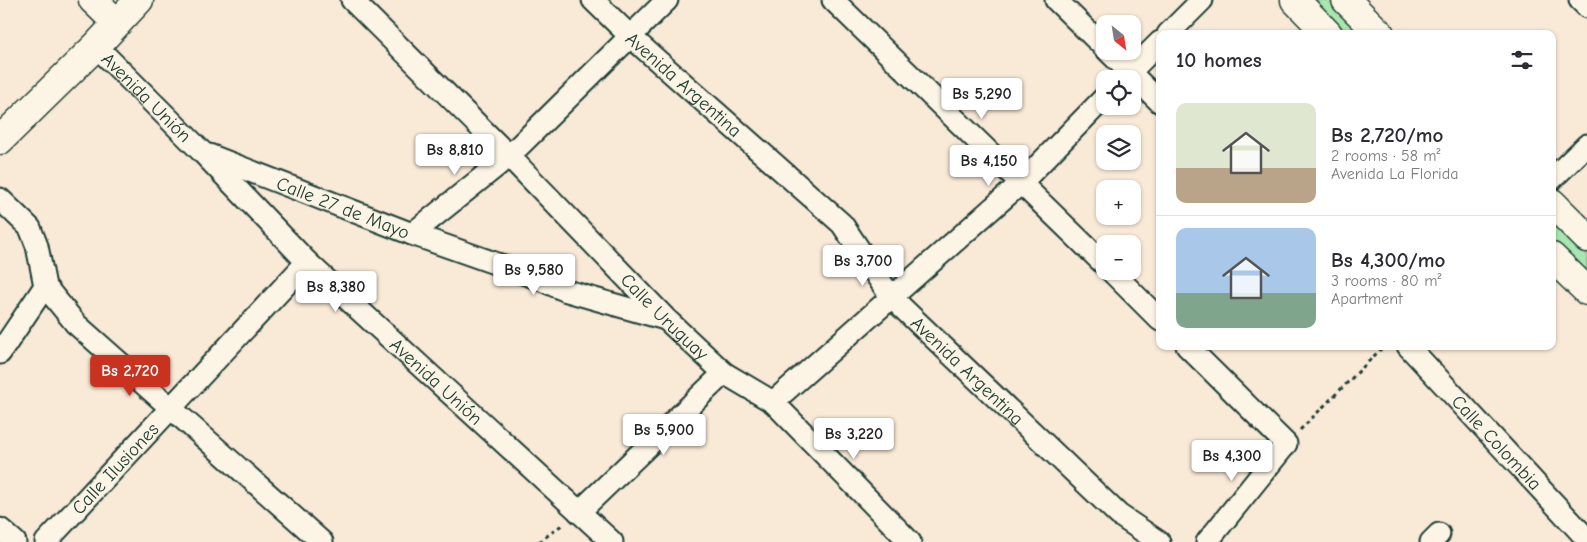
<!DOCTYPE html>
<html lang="en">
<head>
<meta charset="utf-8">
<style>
  body { margin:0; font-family:"Comic Neue",sans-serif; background:#f7f7f7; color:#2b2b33; height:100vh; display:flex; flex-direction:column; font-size:19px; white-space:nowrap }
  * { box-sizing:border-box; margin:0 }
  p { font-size:16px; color:#7c7c81 }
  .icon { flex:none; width:28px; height:28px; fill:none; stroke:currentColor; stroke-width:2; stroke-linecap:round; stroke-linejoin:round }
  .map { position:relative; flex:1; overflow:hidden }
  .details { position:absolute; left:1156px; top:30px; width:400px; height:320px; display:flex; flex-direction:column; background:#fff; border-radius:10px; box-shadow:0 1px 4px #0004 }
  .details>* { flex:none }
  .needle { width:32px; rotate:150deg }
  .buttons { position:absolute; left:1096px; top:15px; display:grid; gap:10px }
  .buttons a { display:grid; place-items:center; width:45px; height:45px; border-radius:10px; background:#fff; box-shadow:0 1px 4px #0004; font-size:25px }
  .price { position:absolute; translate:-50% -42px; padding:0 11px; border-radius:5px; background:#fff; color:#222; font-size:16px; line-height:32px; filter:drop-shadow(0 1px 2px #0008) }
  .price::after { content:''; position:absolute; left:50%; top:30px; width:15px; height:11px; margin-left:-8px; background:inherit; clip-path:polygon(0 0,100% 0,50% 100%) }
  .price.current { background:#c8321e; color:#fff }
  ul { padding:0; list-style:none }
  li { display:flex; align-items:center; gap:15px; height:125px; padding:0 20px }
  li+li { border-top:1px solid #e1e1e2 }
  li span { display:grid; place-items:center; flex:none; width:140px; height:100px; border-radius:10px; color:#555 }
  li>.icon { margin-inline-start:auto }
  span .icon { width:60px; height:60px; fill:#fffc; stroke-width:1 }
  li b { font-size:21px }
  h2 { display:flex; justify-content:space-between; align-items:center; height:60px; padding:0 20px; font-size:21px }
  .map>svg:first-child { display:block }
  .green { fill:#a8e7af; stroke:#649272 }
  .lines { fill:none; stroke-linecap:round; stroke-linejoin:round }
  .street-casing { stroke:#1f3d34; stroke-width:25 }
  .secondary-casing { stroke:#1f3d34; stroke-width:31 }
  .path { stroke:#1f3d34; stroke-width:3; stroke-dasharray:4 4; stroke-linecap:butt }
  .street { stroke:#fcf5e5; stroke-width:21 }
  .secondary { stroke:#fcf5e5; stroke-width:28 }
  .labels { text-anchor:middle; stroke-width:4; stroke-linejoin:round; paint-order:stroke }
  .street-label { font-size:19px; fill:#1f3d34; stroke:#fcf5e5 }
</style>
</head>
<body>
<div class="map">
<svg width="1587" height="542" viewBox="0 0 1587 542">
  <rect width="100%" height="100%" fill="#f9e9d7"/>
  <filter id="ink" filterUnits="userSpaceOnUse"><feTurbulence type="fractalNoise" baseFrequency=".02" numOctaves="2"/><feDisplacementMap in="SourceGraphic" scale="10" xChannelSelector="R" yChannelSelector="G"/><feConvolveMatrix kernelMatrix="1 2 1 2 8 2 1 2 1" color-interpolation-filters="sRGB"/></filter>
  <g filter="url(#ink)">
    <!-- green -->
    <path class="green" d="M1308,0h25l34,34h-25z
      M1560,223l27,27v27l-34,-35v-12z"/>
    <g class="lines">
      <defs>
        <g id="street">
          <path id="s1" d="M352,0l157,156 158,164 57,53 49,29 248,-219 84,-86"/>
          <path id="s2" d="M593,0l38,37 211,187 49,73 228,218 40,27"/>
          <path d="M833,0l272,265"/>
          <path d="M1056,0l49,48"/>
          <path d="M1580,0l7,7"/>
          <path d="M1168,34l34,-34"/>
          <path id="s3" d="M96,46l107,107 104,109 305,280"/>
          <path d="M1108,51l52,51"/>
          <path d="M1123,79l37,-37"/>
          <path id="s4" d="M209,155l203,79 97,-78 158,-156"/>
          <path d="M1552,179l35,-34"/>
          <path d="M0,199l30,29 7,18 8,40 31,38 246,218"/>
          <path d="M412,234l125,44 30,13 98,28"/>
          <path d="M1111,271l49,49"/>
          <path d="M1187,346l99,98 -79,98"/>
          <path id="s5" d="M1408,346l179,193"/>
          <path d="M0,353l45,-67"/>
          <path d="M773,402l137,140"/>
          <path d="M579,512l145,-139"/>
          <path d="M0,529l15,13"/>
          <path id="s6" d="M46,542l261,-280"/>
          <path d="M1431,542l8,-8"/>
        </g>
        <path id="secondary" d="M93,0l24,23
          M1295,0l33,34
          M1346,0l34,34
          M0,140l96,-94 43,-46
          M1552,203l35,35
          M1552,257l35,34"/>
      </defs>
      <!-- street casing -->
      <use href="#street" class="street-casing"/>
      <!-- secondary casing -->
      <use href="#secondary" class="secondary-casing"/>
      <!-- path -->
      <path class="path" d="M1300,430l84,-84
        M539,542l24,-18"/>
      <!-- street -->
      <use href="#street" class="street"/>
      <!-- secondary -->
      <use href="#secondary" class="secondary"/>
    </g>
  </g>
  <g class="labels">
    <!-- street labels -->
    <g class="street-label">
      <text dy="7" stroke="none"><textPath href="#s2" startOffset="124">Avenida Argentina</textPath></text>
      <text dy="7" stroke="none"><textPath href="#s3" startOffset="72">Avenida Unión</textPath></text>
      <text dy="7" stroke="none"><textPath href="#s4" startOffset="144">Calle 27 de Mayo</textPath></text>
      <text dy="7" stroke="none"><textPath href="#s1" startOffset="445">Calle Uruguay</textPath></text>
      <text dy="7" stroke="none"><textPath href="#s2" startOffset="529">Avenida Argentina</textPath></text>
      <text dy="7" stroke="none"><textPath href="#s3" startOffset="478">Avenida Unión</textPath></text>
      <text dy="7" stroke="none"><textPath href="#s5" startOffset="131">Calle Colombia</textPath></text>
      <text dy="7" stroke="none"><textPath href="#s6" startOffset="101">Calle Ilusiones</textPath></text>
    </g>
  </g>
</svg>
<div class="buttons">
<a><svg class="needle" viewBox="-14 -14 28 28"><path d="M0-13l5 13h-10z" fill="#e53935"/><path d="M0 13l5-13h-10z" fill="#7c7c81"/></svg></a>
<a><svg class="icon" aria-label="locate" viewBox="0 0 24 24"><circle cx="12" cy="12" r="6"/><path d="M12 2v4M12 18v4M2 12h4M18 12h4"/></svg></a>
<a><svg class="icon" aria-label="layers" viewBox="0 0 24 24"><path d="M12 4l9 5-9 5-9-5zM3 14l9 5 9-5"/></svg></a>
<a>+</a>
<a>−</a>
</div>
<b class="price" style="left:982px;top:120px">Bs 5,290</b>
<b class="price" style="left:455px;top:176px">Bs 8,810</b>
<b class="price" style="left:989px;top:187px">Bs 4,150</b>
<b class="price" style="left:863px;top:287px">Bs 3,700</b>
<b class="price" style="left:534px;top:296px">Bs 9,580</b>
<b class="price" style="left:336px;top:313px">Bs 8,380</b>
<b class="price current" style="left:130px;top:397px">Bs 2,720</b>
<b class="price" style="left:664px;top:456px">Bs 5,900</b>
<b class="price" style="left:854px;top:460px">Bs 3,220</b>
<b class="price" style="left:1232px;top:482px">Bs 4,300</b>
<section class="details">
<h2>10 homes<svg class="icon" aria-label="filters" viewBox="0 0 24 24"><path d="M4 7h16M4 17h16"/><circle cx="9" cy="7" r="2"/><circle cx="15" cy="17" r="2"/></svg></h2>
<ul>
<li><span style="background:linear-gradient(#dfe7d0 65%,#b9a48a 0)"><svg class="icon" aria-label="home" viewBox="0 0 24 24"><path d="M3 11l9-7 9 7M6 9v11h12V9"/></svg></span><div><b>Bs 2,720/mo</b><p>2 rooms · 58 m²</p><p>Avenida La Florida</p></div></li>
<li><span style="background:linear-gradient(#a9c7e8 65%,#7fa58c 0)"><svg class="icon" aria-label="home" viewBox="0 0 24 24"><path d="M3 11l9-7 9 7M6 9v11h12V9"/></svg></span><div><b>Bs 4,300/mo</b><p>3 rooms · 80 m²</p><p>Apartment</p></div></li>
</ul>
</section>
</div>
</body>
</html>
